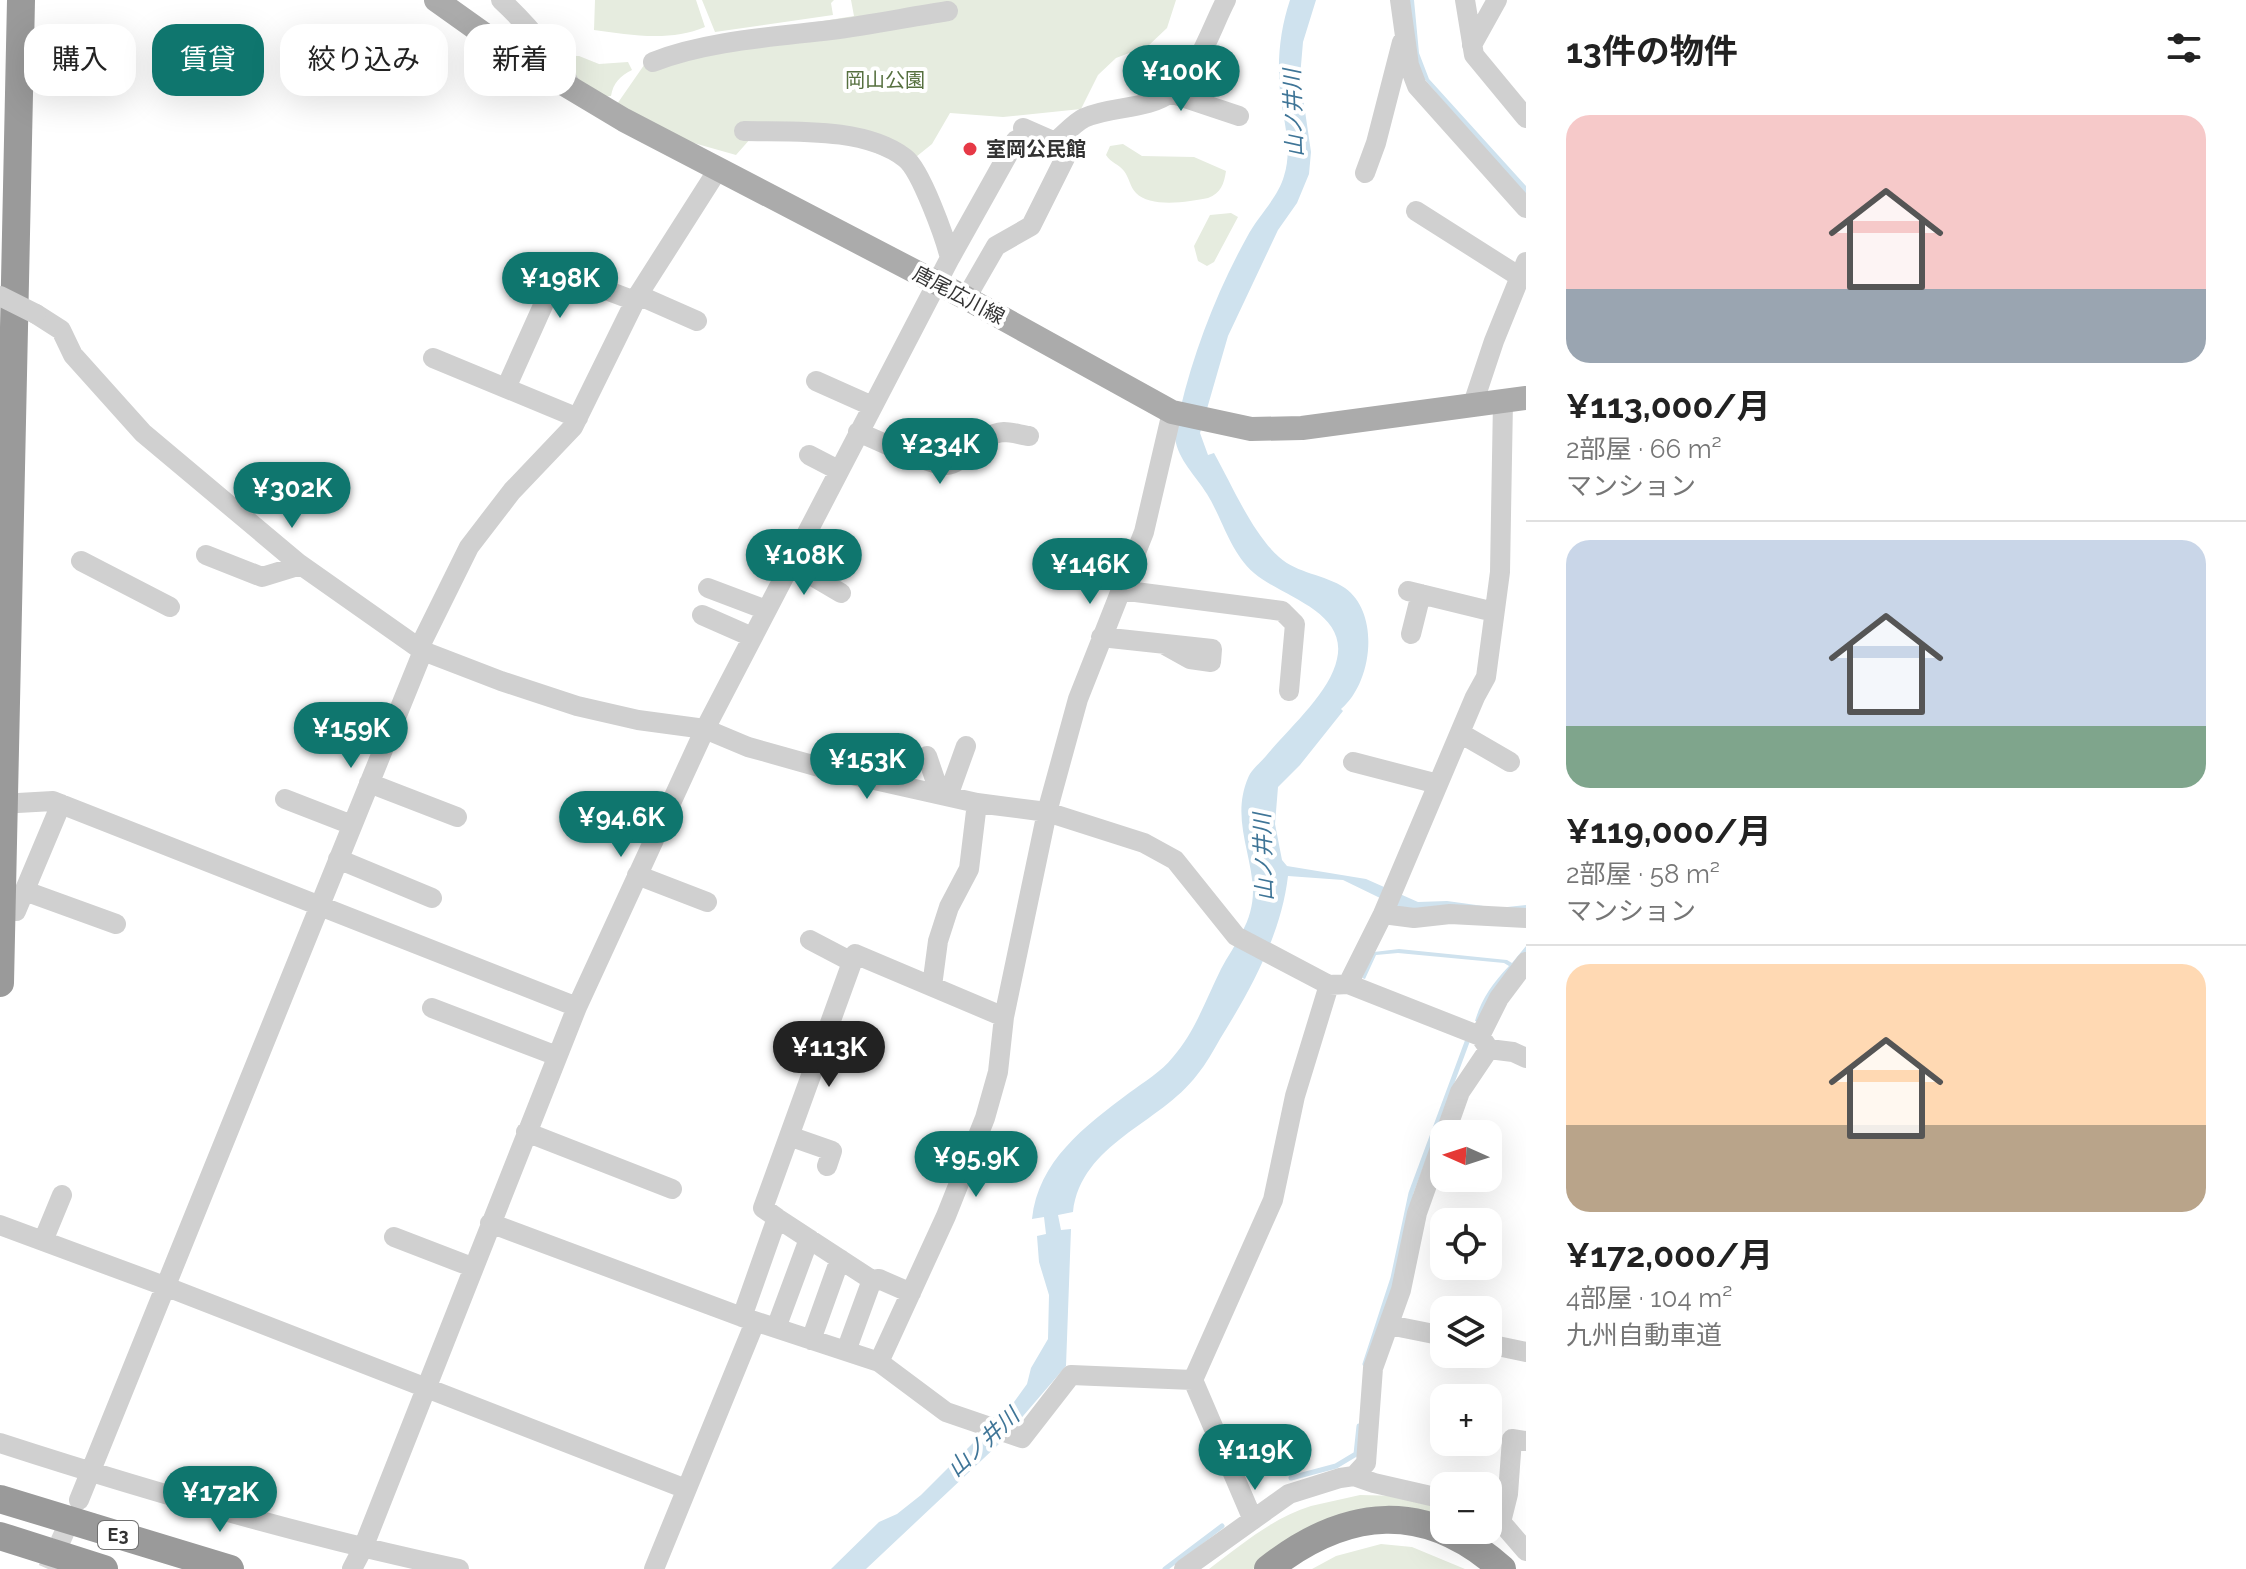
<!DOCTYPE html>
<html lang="ja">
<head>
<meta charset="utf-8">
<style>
  body { margin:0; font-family:Raleway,"Noto Sans JP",sans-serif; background:#f2f2f2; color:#222; height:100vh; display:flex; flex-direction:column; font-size:30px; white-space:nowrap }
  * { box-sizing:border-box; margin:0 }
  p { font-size:26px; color:#767676 }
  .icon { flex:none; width:44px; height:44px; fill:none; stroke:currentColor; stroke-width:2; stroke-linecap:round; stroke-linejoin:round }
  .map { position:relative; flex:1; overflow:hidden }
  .drawer { display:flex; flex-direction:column; background:#fff; width:720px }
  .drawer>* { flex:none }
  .top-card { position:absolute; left:24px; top:24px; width:760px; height:72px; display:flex; gap:16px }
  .needle { width:52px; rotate:273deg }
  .tools { position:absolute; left:1430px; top:1120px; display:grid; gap:16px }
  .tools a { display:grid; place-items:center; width:72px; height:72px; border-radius:16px; background:#fff; box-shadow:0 8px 32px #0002; font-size:40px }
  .price { position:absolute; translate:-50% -68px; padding:0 18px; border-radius:28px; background:#0f766e; color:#fff; font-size:26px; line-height:52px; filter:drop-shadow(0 2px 4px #0008) }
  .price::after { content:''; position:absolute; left:50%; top:48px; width:24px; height:18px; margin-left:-12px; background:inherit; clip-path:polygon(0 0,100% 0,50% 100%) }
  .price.on { background:#222; color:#fff }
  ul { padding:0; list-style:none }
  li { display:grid; align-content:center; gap:16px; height:424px; padding:0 40px }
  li+li { border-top:2px solid #e0e0e0 }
  li span { display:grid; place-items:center; height:248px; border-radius:24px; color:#555 }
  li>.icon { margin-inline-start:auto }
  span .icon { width:144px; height:144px; fill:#fffc; stroke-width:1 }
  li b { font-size:34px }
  h2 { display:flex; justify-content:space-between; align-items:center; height:96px; padding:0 40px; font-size:34px }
  .tag { padding:0 28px; border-radius:24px; background:#fff; box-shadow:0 8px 32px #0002; font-size:28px; line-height:72px }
  .tag.on { background:#0f766e; color:#fff }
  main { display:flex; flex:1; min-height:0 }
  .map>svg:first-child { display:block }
  .green { fill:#e6ecdf }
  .water { fill:#cfe2ee }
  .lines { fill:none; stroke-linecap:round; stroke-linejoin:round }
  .stream { stroke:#cfe2ee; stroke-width:5 }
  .minor-tunnel { stroke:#d6d6d6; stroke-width:20; stroke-dasharray:20 10; stroke-linecap:butt }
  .minor { stroke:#d0d0d0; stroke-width:20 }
  .major { stroke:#ababab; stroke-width:24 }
  .highway { stroke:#9a9a9a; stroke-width:28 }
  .minor-bridge { stroke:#d0d0d0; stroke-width:20 }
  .poi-dot { fill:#e63946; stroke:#fff; stroke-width:3 }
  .labels { text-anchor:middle; stroke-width:8; stroke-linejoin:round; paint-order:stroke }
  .shield { fill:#fff; stroke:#707070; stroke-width:2 }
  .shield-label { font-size:18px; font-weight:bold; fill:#333 }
  .park-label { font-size:20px; fill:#56703f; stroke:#fff }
  .poi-label { font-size:20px; font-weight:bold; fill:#333; stroke:#fff; text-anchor:start }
  .street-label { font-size:20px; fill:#333; stroke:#fff }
  .water-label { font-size:22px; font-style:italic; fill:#3f7597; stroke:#fff }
</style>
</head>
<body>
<main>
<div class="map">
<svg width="1526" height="1569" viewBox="0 0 1526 1569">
  <rect width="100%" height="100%" fill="#fff"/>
  <!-- green -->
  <path class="green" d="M595,0h101l9,27c-34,15 -76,8 -111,3z
    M702,0h132l-3,3 2,12 -118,17z
    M851,0h325l-9,28 -19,18 -32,12 -18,17 -17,34 -78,8 -53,-4 -18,31 -26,21 -58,-23 -97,-4 -15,17 -67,-19 -54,-29 36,-52 40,-13 163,-26z
    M572,56h7l20,8 29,-2 4,8c-12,6 -19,13 -21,26 -18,2 -40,-19 -45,-37z
    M1123,144l19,12 52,1 32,14c-2,13 -5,22 -18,27 -19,4 -58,10 -72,-5 -6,-6 -7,-16 -12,-22 -5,-7 -13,-8 -18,-16l4,-9z
    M1231,213l7,4 -24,45 -7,4 -9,-5 -4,-15 16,-31z
    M1360,1495l42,1 42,10v13l-171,32 -20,18h-44c31,-23 63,-51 102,-63 16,-4 33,-7 49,-11z
    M1381,1544l31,3 53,22h-153l24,-13z"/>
  <!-- water -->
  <path class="water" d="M1290,0h26l-13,42 -3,35 11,75 -2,22 -12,29 -19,27 -50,106 -28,97 8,22 6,-2c18,32 38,80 65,104 19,17 45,17 66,31 36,26 27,95 -4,121l2,2 -43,54 -22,22 -3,37 7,36 5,6 79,13 52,23 29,-1 51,7 28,-3v10l-113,-1 -70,-34 -55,-4c-7,59 -37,113 -68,163 -7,12 -14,25 -23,36 -37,49 -116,68 -124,137l-15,3 3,15 10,-1 -5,137 -66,77 -134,126h-35l48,-47 18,-8 24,-19 93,-93 13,-18 4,-16 17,-29 1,-44 -10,-33 -2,-26 9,-2 -2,-17 -12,2c6,-58 53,-93 97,-126 15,-11 32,-21 44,-36 22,-25 33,-58 48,-88 6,-12 15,-24 21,-37 7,-12 11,-27 11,-41 -1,-38 -22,-73 -5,-113 3,-8 12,-15 18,-22 22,-27 64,-63 71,-97 11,-48 -55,-62 -83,-86 -24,-21 -31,-53 -47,-79 -11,-18 -29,-34 -32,-56 -1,-9 3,-19 5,-28 14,-59 37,-119 67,-173 10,-20 31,-39 37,-61 9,-28 -1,-56 -4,-84 -3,-32 0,-62 10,-92z
    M1406,0h8l5,53 10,26 97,107v11l-106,-123z
    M1526,946v11l-44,65 -7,-1c7,-23 17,-37 34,-55l-5,-3 -106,-10 -22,2 -11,24 -3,-1 12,-26 25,-3 108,11 5,3z"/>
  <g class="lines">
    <!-- stream -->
    <path class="stream" d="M1365,1364l28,-86 18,-85 56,-151
      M1291,1478l45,-12 20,-12 3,-28
      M1165,1569l57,-43"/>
    <!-- minor-tunnel -->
    <path class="minor-tunnel" d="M48,1569l26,-58"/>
    <!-- minor -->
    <path class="minor" d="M501,0c29,27 52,55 72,89
      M1400,0l9,65 8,21 109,122
      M1465,0l9,55 52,63
      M1472,45l25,-45
      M653,62c53,-21 121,-25 178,-32 39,-5 78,-13 117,-19
      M1170,93l69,23
      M1055,142c9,-7 19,-19 29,-24 28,-13 63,-7 89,-27 26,-21 38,-62 53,-91
      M1365,173l11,-30 26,-101
      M1416,211l104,66
      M950,258l66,-118
      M638,295l59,26
      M966,298l30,-52 35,-20 36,-72 -3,-8 -41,-18
      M36,314l25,16 12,25 70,78 155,130 125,88 78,30 76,25 61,14 67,9 43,18 82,23 147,33 70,9 97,31 31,17 61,76 93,49 19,-1 132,52 9,13 24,3 13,6
      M433,358l145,60
      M816,381l56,25
      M506,388l52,-116 77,29
      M1473,404l21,-63 32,-79
      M858,432c19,8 70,33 88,33 20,-1 30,-31 58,-33 8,0 17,3 25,4
      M809,455l29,15
      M206,555l56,22 39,-12
      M81,561l89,46
      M790,563l51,30
      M708,588l58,22
      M1120,590l162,21 13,13 -6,67
      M1408,591l86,21
      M702,615l50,22
      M1411,634l10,-40
      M1101,637l111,12 -1,13 -21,-3 -27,-15
      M419,648l50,-101 43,-56 61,-64 65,-132 79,-124
      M1460,733l50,29
      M927,756l13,38
      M1353,762l85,22
      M369,783l88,34
      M948,796l18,-50
      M285,799l67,26
      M0,804l53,-3 524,206
      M338,859l94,39
      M637,875l70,27
      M25,891l91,33
      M12,911h4l45,-107
      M1383,914l31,4 36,-4 76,4
      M810,940l42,22
      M1348,984l35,-70 92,-217 11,-20 14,-105 3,-171
      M932,986l6,-45 11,-34 20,-38 8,-66
      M432,1008l125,48
      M828,1030l41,15
      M1480,1036l19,-38 27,-36
      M526,1132l146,57
      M789,1136l43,15 -5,15
      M777,1218l95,62 -26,71
      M490,1223l252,94 137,45 67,50 76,26 49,-63 122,5 80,-180 22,-104 34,-111
      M0,1225l167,62 519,202
      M394,1237l78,30
      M43,1241l19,-46
      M872,1280l7,-1 32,14
      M742,1317l35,-99 -14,-10 92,-254 149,63
      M1389,1325l55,11
      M776,1328l33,-89
      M811,1340l29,-81
      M1488,1344l38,8
      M879,1362l67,-146 39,-98 13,-46 6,-55 43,-205 31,-113 66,-167 28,-120
      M1193,1380l60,140
      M0,1443c151,49 303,93 459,126
      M1354,1476l12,-13 7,-95 28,-78 16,-77 43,-121 29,-43
      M79,1500l344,-849
      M1488,1516l13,6 25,29
      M1501,1522l7,-28 4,-55 14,2
      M352,1569l11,-21 214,-541 128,-278 245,-471c-5,-20 -29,-88 -45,-100 -40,-31 -112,-26 -161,-27
      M654,1569l101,-247
      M1184,1569l105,-75 51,-16 14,-2 20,7 70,16"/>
    <!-- major -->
    <path class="major" d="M436,0l66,47 122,73 342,178 206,114 79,17 51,-1 224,-30"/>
    <!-- highway -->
    <path class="highway" d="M0,983l21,-983
      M0,1499l230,70
      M0,1536l104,33
      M1268,1569c79,-62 157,-69 234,0"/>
    <!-- minor-bridge -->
    <path class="minor-bridge" d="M0,296l36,18"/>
  </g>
  <!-- markers -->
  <circle class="poi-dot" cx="970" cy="149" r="8"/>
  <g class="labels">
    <!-- shield labels -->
    <rect class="shield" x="98" y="1521" width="40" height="28" rx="6"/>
    <g class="shield-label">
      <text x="118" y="1541">E3</text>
    </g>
    <!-- park labels -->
    <g class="park-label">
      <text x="885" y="87">岡山公園</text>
    </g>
    <!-- poi labels -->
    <g class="poi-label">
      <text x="986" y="156">室岡公民館</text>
    </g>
    <!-- street labels -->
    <g class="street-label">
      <text transform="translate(959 295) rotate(28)" y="7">唐尾広川線</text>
    </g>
    <!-- water labels -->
    <g class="water-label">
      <text transform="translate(1293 113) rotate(-92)" y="8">山ノ井川</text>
      <text transform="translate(1263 857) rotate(-92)" y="8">山ノ井川</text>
      <text transform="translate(983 1442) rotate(-43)" y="8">山ノ井川</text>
    </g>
  </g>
</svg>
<div class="tools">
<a><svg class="needle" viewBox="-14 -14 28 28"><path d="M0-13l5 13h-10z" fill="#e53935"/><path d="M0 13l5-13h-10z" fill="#767676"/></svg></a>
<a><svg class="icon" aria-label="locate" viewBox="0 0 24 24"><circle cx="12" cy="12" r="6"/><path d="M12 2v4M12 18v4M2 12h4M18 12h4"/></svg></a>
<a><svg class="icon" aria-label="layers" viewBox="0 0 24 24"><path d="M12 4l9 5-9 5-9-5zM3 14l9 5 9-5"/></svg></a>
<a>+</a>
<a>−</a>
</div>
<b class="price" style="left:1181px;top:113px">¥100K</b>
<b class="price" style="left:560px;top:320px">¥198K</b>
<b class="price" style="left:940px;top:486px">¥234K</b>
<b class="price" style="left:292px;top:530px">¥302K</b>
<b class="price" style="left:804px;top:597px">¥108K</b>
<b class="price" style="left:1090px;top:606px">¥146K</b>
<b class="price" style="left:351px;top:770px">¥159K</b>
<b class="price" style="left:867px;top:801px">¥153K</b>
<b class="price" style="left:621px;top:859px">¥94.6K</b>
<b class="price on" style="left:829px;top:1089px">¥113K</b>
<b class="price" style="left:976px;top:1199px">¥95.9K</b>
<b class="price" style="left:1255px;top:1492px">¥119K</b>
<b class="price" style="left:220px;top:1534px">¥172K</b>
<div class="top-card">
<a class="tag">購入</a>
<a class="tag on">賃貸</a>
<a class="tag">絞り込み</a>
<a class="tag">新着</a>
</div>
</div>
<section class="drawer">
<h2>13件の物件<svg class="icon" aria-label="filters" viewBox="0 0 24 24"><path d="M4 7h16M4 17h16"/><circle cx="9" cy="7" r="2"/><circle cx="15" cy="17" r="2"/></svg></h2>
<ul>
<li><span style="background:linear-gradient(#f6c9c9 70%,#9aa5b1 0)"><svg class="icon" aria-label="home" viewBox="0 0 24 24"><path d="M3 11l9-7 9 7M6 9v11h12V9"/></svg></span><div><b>¥113,000/月</b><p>2部屋 · 66 m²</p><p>マンション</p></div></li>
<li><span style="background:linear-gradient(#c9d6e8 75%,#7fa58c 0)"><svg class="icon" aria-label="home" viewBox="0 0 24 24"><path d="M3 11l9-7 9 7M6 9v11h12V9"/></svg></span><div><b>¥119,000/月</b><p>2部屋 · 58 m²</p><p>マンション</p></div></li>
<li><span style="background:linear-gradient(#ffd9b3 65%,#b9a48a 0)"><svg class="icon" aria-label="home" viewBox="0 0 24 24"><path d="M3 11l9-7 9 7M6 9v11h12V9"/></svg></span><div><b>¥172,000/月</b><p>4部屋 · 104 m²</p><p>九州自動車道</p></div></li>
</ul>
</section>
</main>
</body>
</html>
